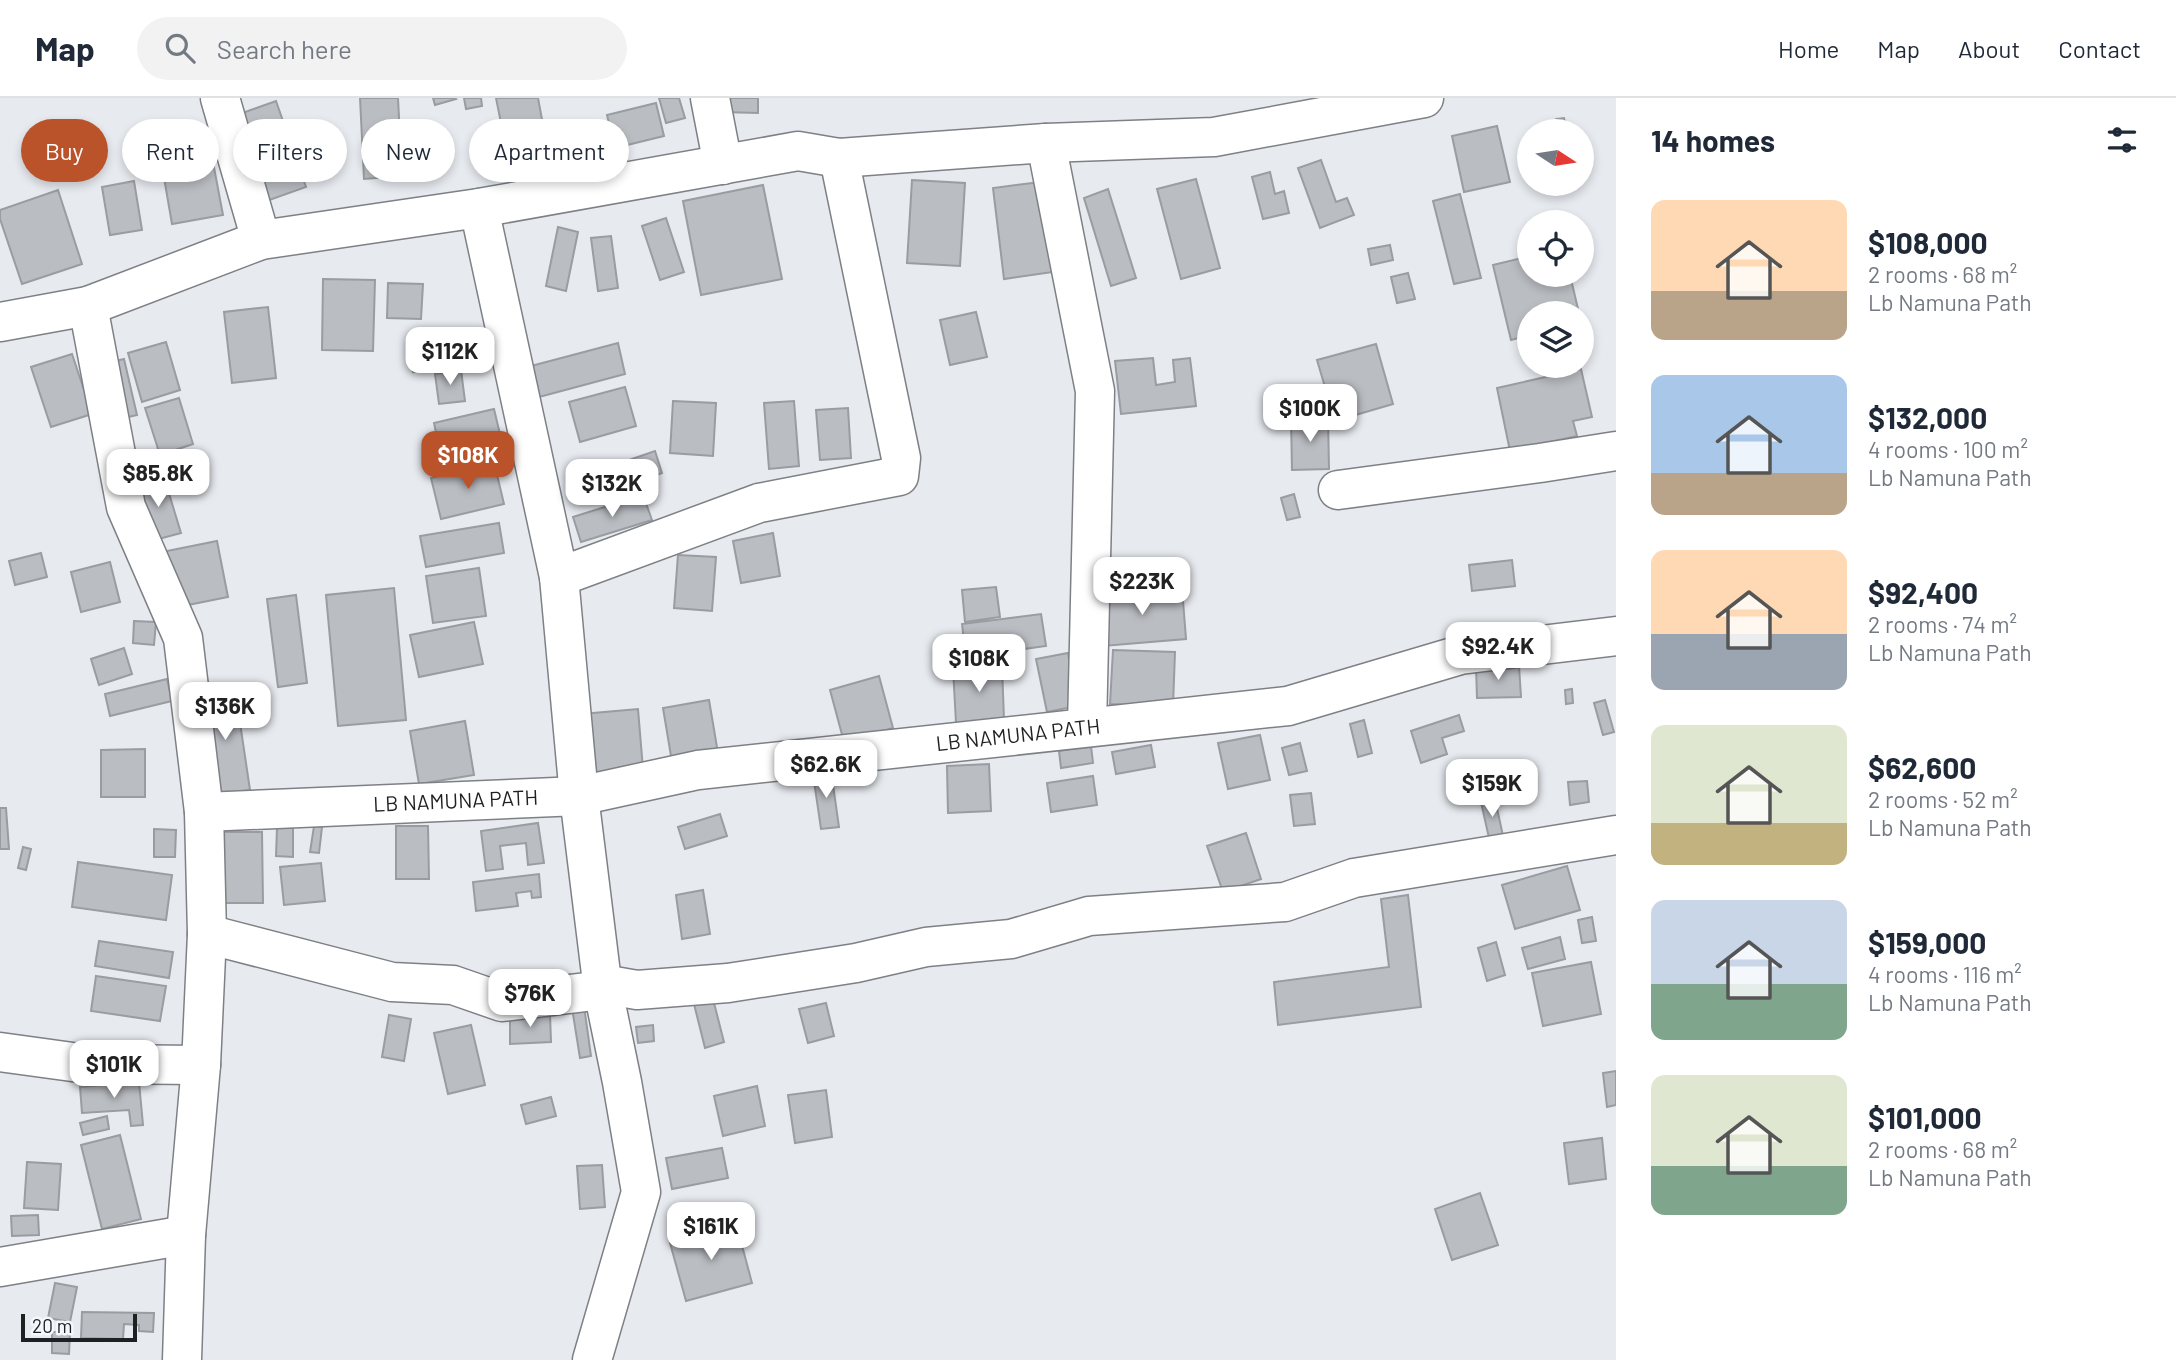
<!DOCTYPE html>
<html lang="en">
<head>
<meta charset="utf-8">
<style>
  body { margin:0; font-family:Barlow,sans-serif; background:#f2f2f3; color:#1f2937; height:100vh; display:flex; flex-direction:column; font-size:26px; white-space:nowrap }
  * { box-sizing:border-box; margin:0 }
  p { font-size:23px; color:#747a83 }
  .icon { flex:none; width:38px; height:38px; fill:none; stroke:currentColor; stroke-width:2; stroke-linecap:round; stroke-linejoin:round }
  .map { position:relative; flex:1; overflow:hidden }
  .sheet { display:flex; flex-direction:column; background:#fff; width:560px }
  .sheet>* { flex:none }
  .banner { position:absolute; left:21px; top:21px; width:665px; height:63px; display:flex; gap:14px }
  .needle { width:46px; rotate:102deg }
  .buttons { position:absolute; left:1517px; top:21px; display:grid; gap:14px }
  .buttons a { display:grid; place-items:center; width:77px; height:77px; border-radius:50%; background:#fff; box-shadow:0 4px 10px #0003; font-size:35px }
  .scale { position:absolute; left:21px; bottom:18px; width:116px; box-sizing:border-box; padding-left:7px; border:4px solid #1f2022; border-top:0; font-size:19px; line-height:24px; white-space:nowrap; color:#1f2022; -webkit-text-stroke:5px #f4f7fc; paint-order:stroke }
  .price { position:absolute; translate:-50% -60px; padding:0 16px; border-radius:14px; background:#fff; color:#222; font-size:23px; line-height:46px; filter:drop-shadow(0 2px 4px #0008) }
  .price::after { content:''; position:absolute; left:50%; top:42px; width:21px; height:16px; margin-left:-10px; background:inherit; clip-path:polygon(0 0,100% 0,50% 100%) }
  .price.current { background:#ba532a; color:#fff }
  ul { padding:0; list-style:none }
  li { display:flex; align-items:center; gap:21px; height:175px; padding:0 35px }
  li span { display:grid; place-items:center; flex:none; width:196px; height:140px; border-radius:14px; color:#555 }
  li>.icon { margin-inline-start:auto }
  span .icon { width:84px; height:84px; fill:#fffc; stroke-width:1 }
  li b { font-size:30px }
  h2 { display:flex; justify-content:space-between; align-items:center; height:84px; padding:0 35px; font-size:30px }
  .pill { padding:0 24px; border-radius:32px; background:#fff; box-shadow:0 4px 10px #0003; font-size:24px; line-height:63px }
  .pill.current { background:#ba532a; color:#fff }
  header { display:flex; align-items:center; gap:42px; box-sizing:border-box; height:98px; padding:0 35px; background:#fff; border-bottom:2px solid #e0e1e3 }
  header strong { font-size:33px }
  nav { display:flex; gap:38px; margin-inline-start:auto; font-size:24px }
  .search { width:490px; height:63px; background:#f2f2f3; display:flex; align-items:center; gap:18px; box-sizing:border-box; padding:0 24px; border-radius:38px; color:#747a83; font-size:26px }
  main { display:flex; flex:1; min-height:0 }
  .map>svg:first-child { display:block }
  .building { fill:#babdc2; stroke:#999ca0; stroke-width:2 }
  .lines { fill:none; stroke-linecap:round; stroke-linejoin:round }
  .minor-casing { stroke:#7d8085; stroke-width:41 }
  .minor { stroke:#fff; stroke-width:38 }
  .labels { text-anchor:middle; stroke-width:7; stroke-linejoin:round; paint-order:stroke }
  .street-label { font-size:21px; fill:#1f2022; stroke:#f4f7fc }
</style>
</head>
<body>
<header>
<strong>Map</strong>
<div class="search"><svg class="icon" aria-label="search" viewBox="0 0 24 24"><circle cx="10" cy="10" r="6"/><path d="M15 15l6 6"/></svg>Search here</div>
<nav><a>Home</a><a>Map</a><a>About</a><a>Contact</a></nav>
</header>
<main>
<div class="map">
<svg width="1616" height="1262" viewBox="0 0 1616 1262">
  <rect width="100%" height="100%" fill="#e7eaef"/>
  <!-- building -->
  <path class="building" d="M360,0h38l4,78 -38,3z
    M433,0h22l1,1 -21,6z
    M464,0h17l1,8 -16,3z
    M496,0h42l6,32 -40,8z
    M659,0h20l6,20 -19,5z
    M721,0h37v15l-38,-1z
    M276,3l30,86 -45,16 -30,-86z
    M656,5l8,33 -49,12 -8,-33z
    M1564,20l3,13h-8l-3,-12z
    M1497,28l13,56 -46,10 -12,-56z
    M212,59l11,58 -51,9 -10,-58z
    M1321,62l15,42 11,-4 7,17 -34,13 -22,-60z
    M1270,74l5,22 9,-3 5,22 -26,6 -11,-42z
    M1196,81l24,89 -39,11 -24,-90z
    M912,82l53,3 -5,83 -53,-3z
    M134,83l8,49 -32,5 -8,-48z
    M1048,83l12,90 -56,8 -11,-91z
    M763,87l19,94 -81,16 -18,-94z
    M1108,91l28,89 -25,8 -27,-88z
    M58,92l24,74 -60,20 -22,-65v-9z
    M1460,96l21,84 -27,6 -21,-83z
    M666,120l18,54 -24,8 -18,-54z
    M558,129l20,5 -12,59 -20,-5z
    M611,138l7,52 -20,3 -7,-53z
    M1390,147l3,15 -22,5 -3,-16z
    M1530,158v19h40l9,38h-49v22l-19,5 -18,-75z
    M1408,175l7,26 -18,4 -6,-26z
    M323,181l52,1 -2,71 -51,-1z
    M388,185l35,1 -2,35 -34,-1z
    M268,209l8,71 -44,5 -8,-71z
    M976,214l11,45 -37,8 -10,-45z
    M473,231l7,29 -67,14 -6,-28z
    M166,244l14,48 -38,12 -14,-49z
    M618,245l7,31 -86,23 -8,-31z
    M1376,246l17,60 -58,17 -18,-61z
    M72,256l20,60 -41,13 -20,-60z
    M1153,260l3,27 19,-3 -2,-22 17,-2 6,48 -75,8 -6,-53z
    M124,261l13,56 -21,5 -13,-56z
    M1581,271l11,48 -19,4 4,15 -67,15 -13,-63z
    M461,272l4,31 -26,3 -4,-30z
    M625,289l11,39 -56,16 -11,-40z
    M179,300l14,46 -33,11 -15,-47z
    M673,303l43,2 -3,53 -43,-3z
    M794,303l5,65 -30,3 -5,-66z
    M848,310l3,50 -31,2 -4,-50z
    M494,311l10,42 -61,14 -9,-42z
    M1328,319l1,52 -37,1 -1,-52z
    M655,353l7,22 -87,29 -7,-21z
    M494,364l10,42 -63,15 -10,-41z
    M164,379l17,56 -30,8 -17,-55z
    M1294,396l6,23 -13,3 -6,-22z
    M643,397l9,25 -71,22 -8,-25z
    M499,425l5,30 -78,14 -6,-31z
    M773,435l7,43 -39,7 -8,-42z
    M217,443l11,56 -55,11 -11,-56z
    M41,455l6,24 -32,8 -6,-24z
    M678,457l38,2 -4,54 -38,-3z
    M1512,462l3,26 -43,5 -3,-26z
    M110,464l10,40 -39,10 -10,-40z
    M479,470l7,48 -53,7 -7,-47z
    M996,489l4,30 -35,5 -3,-32z
    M394,490l12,132 -68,6 -12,-131z
    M1182,490l4,51 -83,7 -4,-51z
    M296,497l11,88 -29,4 -11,-88z
    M1041,516l5,32 -80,11 -4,-33z
    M134,523l22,1 -2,23 -21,-2z
    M474,524l9,42 -64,13 -9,-42z
    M124,550l8,26 -33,11 -8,-26z
    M1113,552l62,2 -2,54 -63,-2z
    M1068,555l9,53 -30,6 -11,-53z
    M1002,568l2,54 -48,3 -3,-55z
    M1519,568l2,31 -44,1 -1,-31z
    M879,578l14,52 -49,14 -14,-52z
    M167,581l5,22 -62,15 -5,-22z
    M235,591l15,101 -36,5 -14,-101z
    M1572,591l1,14 -7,1 -1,-14z
    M709,602l10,59 -46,9 -10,-60z
    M1605,602l9,32 -11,3 -9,-32z
    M638,611l5,60 -56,5 -5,-60z
    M1459,617l5,16 -22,7 5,16 -26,9 -10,-32z
    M1364,622l8,33 -14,4 -8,-33z
    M465,623l9,54 -55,9 -9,-53z
    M1260,637l10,45 -42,9 -10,-46z
    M1300,645l7,28 -18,4 -7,-27z
    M1151,647l4,22 -39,7 -4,-22z
    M1091,648l2,17 -32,5 -2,-17z
    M145,651v48h-44v-47z
    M989,666l2,47 -43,2 -1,-47z
    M831,673l8,56 -18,2 -8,-55z
    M1093,678l4,29 -46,7 -4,-29z
    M1587,683l2,21 -19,3 -2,-23z
    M1311,695l4,31 -21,2 -4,-31z
    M1495,701l8,37 -14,2 -8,-36z
    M0,710h6l3,41h-9z
    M720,716l7,22 -42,13 -7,-22z
    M538,725l6,40 -16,2 -2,-22 -26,3 3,23 -17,2 -5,-40z
    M314,728l8,1 -3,26 -9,-1z
    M396,728h32l1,53h-33z
    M277,730h16v29l-17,-1z
    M154,731l22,1 -1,27h-21z
    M218,734h44l1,71h-45z
    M1246,735l15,46 -38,13 -16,-46z
    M23,749l8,2 -5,21 -8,-2z
    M78,764l94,13 -6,45 -94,-13z
    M321,765l4,38 -41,4 -4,-38z
    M1567,768l13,44 -65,19 -13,-44z
    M539,776l2,23 -9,1 -1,-7 -15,2 2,13 -42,5 -3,-29z
    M703,792l7,44 -28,5 -6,-44z
    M1408,797l13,112 -143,18 -4,-43 115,-15 -8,-68z
    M1592,819l4,24 -14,2 -4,-23z
    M1560,839l5,22 -37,10 -6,-21z
    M99,843l74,11 -4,26 -74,-12z
    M1496,844l9,33 -18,6 -9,-33z
    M1591,864l10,52 -58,12 -11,-53z
    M96,878l70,10 -6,35 -69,-10z
    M713,901l11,43 -19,6 -11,-44z
    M826,905l8,33 -26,7 -9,-34z
    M584,908l7,50 -11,2 -8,-50z
    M550,916l1,28 -41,2v-29z
    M389,917l22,4 -7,42 -22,-4z
    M471,927l14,60 -37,9 -14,-61z
    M653,927l1,16 -16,2 -2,-16z
    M1616,973v34l-9,2 -4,-34z
    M139,984l4,43 -12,1 -2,-16 -47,3 -2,-26z
    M757,988l8,40 -42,10 -9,-40z
    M826,992l6,47 -37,6 -7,-48z
    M551,999l5,19 -30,8 -5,-19z
    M107,1018l2,13 -26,6 -3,-12z
    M120,1037l21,84 -39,10 -21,-84z
    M1602,1040l4,41 -37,5 -5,-41z
    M722,1050l6,30 -56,11 -6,-31z
    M27,1064l34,2 -3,46 -34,-2z
    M602,1067l3,42 -25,2 -3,-43z
    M1480,1095l18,52 -46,15 -17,-51z
    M38,1117l1,20 -27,1 -1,-20z
    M736,1125l16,60 -66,18 -16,-58z
    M55,1185l22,4 -7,35 -22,-4z
    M82,1214l72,1 -1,19 -14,-1v-6l-15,-1 -1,15 -42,-1z
    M52,1234h18l-1,22 -17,-1z"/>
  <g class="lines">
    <defs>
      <g id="minor">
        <path d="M220,0l41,142"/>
        <path d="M710,0l13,67"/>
        <path d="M1046,45l49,248 -8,336"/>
        <path d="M479,110l80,369 20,219 24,194 19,92 19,110 -49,168"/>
        <path d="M88,208l38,201 57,131 21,174 3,122 -6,131 -15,170 -4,125"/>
        <path d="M0,224l88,-16 173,-66 218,-32 319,-57 41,7 207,-15 168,-6 210,-39"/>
        <path d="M1338,392l202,-27 76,-12"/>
        <path d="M559,479l200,-74 140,-27 2,-18 -62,-300"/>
        <path id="s1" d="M204,714l375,-16 119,-26 590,-64 172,-51 156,-19"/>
        <path d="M207,836l185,48 61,3 49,17 101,-12 11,-4 23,4 91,-7 128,-20 70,-16 85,-8 78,-23 196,-14 69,-24 262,-43"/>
        <path d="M0,954l87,12 114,1"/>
        <path d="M0,1169l186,-32"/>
      </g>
    </defs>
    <!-- minor casing -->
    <use href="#minor" class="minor-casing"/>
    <!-- minor -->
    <use href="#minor" class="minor"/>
  </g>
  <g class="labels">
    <!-- street labels -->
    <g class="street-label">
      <text dy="7" stroke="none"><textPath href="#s1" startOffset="819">LB NAMUNA PATH</textPath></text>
      <text dy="7" stroke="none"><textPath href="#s1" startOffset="252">LB NAMUNA PATH</textPath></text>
    </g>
  </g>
</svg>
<div class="buttons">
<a><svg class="needle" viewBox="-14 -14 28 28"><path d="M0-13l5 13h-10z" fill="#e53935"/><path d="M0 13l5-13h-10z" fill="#747a83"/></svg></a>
<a><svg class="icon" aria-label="locate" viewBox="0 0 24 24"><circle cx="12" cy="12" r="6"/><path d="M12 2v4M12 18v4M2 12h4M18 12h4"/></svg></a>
<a><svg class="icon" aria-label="layers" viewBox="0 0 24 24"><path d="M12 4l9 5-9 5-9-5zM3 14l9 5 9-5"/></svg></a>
</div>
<div class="scale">20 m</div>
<b class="price" style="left:450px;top:289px">$112K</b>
<b class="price" style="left:1310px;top:346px">$100K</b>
<b class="price current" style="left:468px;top:393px">$108K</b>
<b class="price" style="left:158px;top:411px">$85.8K</b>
<b class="price" style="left:612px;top:421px">$132K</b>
<b class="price" style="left:1142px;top:519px">$223K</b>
<b class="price" style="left:1498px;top:584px">$92.4K</b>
<b class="price" style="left:979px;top:596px">$108K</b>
<b class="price" style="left:225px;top:644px">$136K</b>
<b class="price" style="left:826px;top:702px">$62.6K</b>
<b class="price" style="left:1492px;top:721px">$159K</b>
<b class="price" style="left:530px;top:931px">$76K</b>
<b class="price" style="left:114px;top:1002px">$101K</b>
<b class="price" style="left:711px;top:1164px">$161K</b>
<div class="banner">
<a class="pill current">Buy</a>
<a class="pill">Rent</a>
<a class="pill">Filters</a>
<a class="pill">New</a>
<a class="pill">Apartment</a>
</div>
</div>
<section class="sheet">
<h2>14 homes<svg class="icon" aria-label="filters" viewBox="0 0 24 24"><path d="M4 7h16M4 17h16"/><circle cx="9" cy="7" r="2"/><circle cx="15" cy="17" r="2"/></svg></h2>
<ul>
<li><span style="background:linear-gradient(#ffd9b3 65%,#b9a48a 0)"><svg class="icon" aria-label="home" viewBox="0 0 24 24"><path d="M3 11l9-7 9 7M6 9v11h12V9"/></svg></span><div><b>$108,000</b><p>2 rooms · 68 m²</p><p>Lb Namuna Path</p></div></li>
<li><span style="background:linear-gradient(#a9c7e8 70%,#b9a48a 0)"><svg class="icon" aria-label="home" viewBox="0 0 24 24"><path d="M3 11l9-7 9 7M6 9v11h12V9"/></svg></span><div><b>$132,000</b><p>4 rooms · 100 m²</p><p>Lb Namuna Path</p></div></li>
<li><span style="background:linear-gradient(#ffd9b3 60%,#9aa5b1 0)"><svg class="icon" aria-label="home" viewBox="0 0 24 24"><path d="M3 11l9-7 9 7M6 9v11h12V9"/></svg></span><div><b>$92,400</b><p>2 rooms · 74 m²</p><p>Lb Namuna Path</p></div></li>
<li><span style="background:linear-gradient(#dfe7d0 70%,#c2b280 0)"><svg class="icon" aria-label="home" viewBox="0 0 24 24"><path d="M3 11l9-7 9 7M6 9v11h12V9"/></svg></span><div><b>$62,600</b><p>2 rooms · 52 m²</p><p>Lb Namuna Path</p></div></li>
<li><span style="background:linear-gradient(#c9d6e8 60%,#7fa58c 0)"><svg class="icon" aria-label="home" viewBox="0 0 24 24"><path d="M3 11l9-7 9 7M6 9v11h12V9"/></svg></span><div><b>$159,000</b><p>4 rooms · 116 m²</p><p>Lb Namuna Path</p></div></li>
<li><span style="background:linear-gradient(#dfe7d0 65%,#7fa58c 0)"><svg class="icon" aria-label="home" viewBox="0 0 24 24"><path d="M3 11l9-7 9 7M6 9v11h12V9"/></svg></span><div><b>$101,000</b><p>2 rooms · 68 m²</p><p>Lb Namuna Path</p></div></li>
</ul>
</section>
</main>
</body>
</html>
